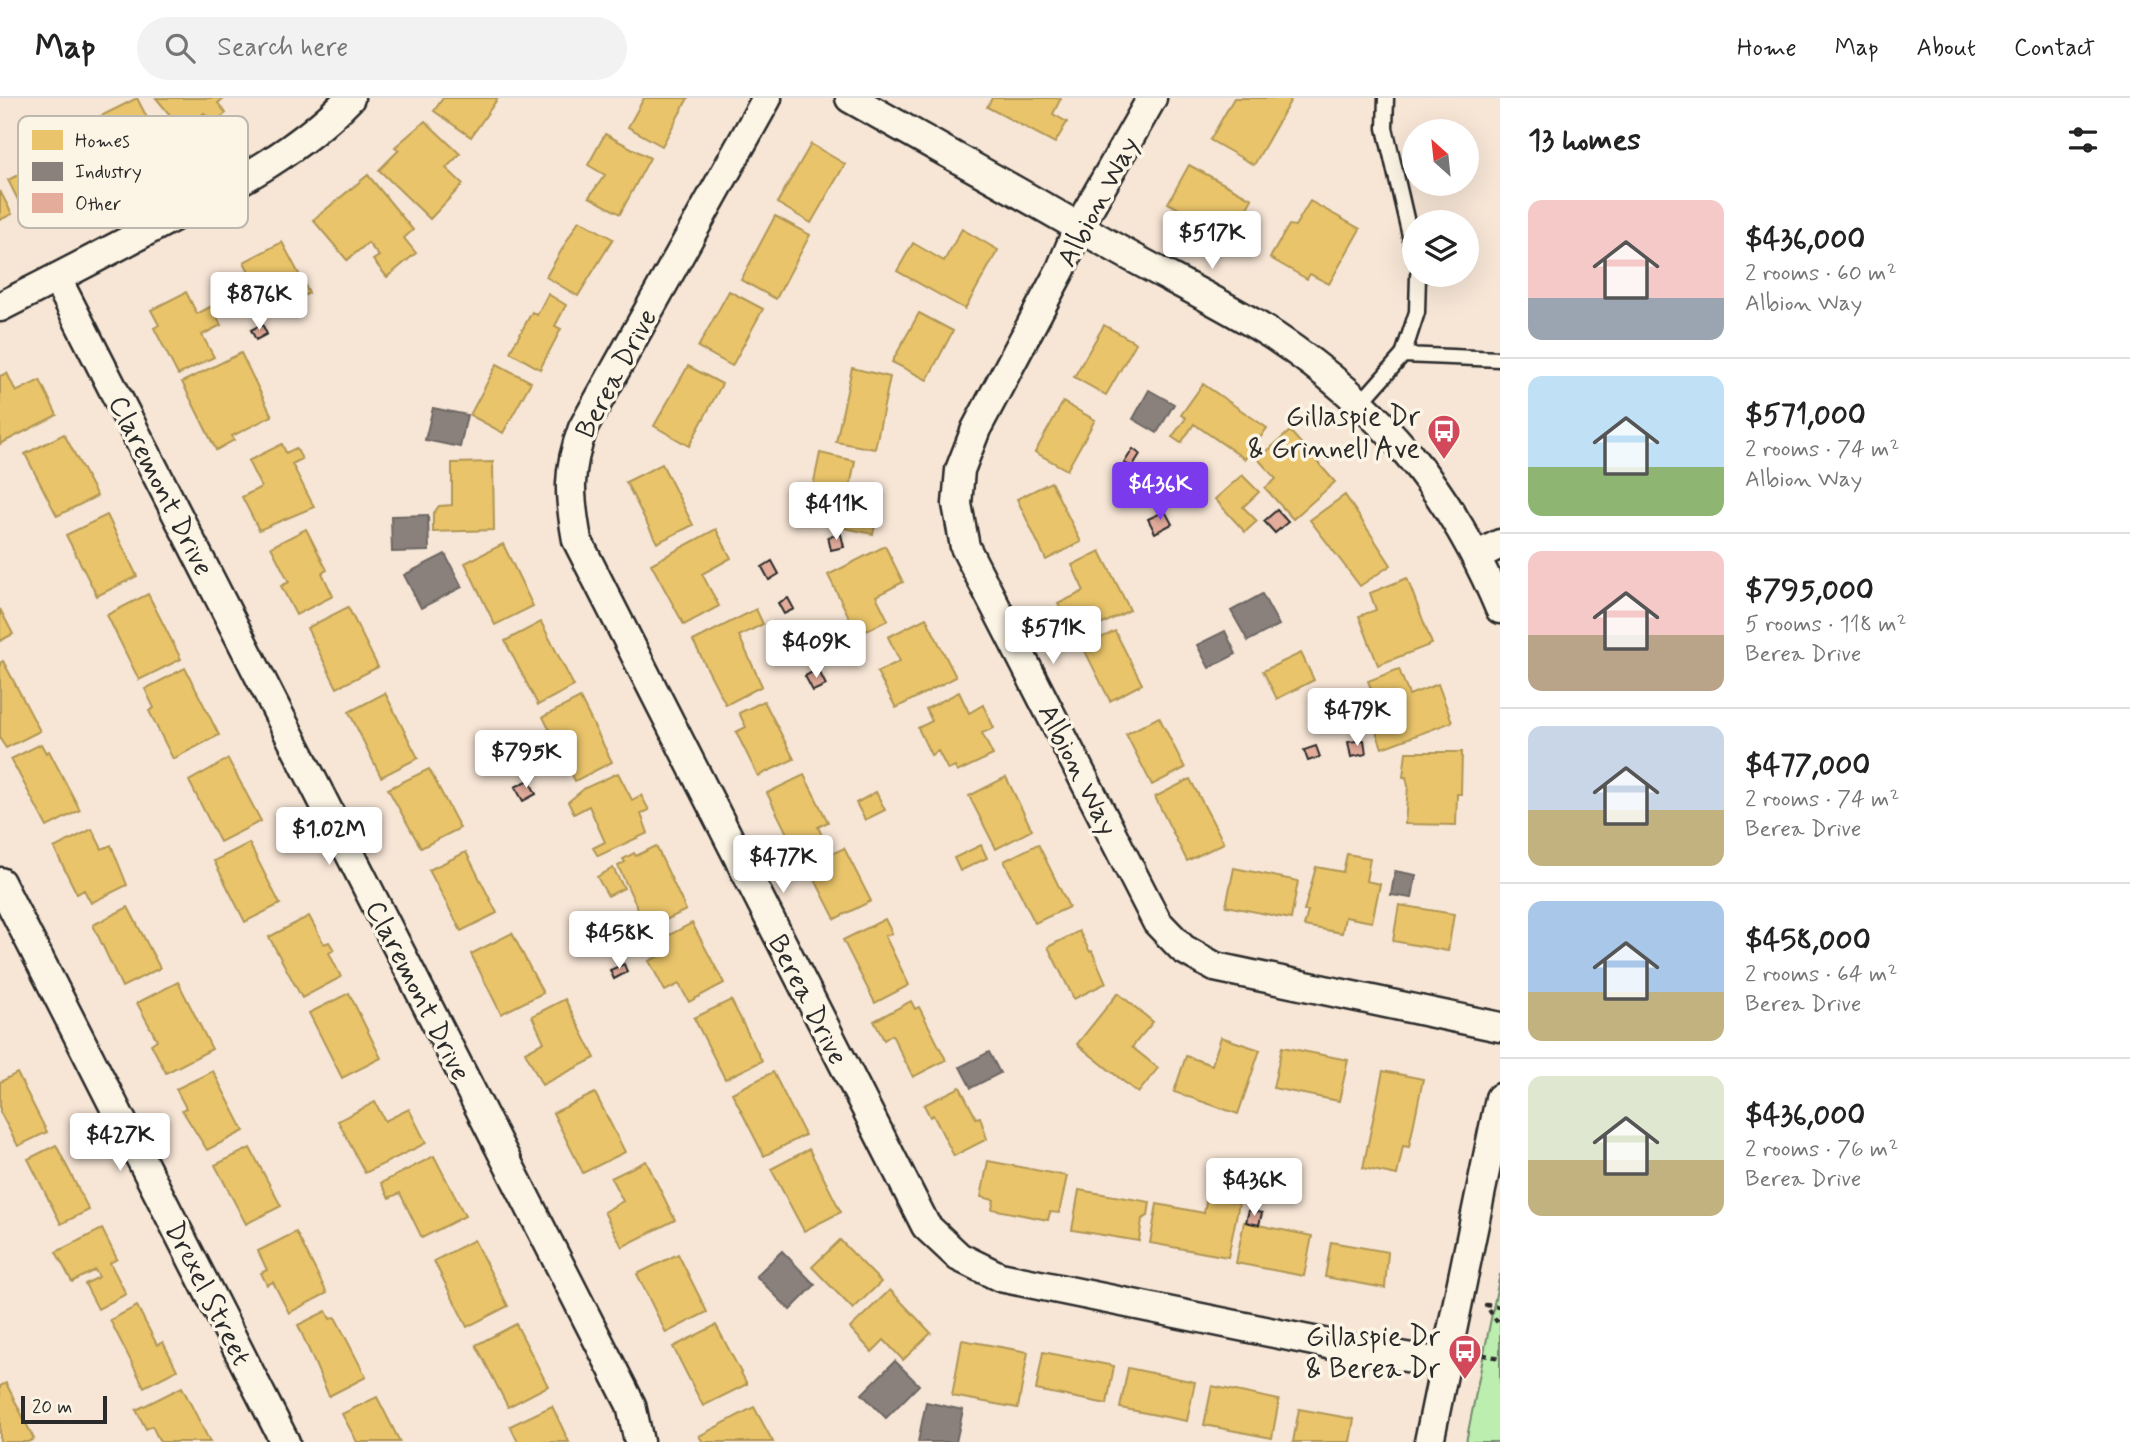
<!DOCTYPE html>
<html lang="en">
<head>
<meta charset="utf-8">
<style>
  body { margin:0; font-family:Mynerve,sans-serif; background:#f2f2f2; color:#222; height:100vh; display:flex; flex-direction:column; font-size:26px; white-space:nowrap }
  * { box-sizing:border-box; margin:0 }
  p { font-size:23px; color:#767676 }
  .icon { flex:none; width:38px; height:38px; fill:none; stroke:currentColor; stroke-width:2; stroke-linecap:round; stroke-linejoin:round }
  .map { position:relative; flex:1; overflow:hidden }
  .drawer { display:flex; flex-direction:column; background:#fff; width:630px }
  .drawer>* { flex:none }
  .needle { width:46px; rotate:333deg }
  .fabs { position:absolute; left:1402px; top:21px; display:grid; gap:14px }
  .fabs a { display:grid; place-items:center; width:77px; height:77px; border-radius:50%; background:#fff; box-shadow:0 7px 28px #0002; font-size:35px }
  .scale { position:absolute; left:21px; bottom:18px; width:86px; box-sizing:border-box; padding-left:7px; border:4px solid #2b2b2b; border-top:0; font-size:19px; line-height:24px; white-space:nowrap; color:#2b2b2b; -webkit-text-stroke:5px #fcf5e5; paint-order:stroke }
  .price { position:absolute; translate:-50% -60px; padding:0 16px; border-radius:7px; background:#fff; color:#222; font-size:23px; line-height:46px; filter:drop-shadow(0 2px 4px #0008) }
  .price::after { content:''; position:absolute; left:50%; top:42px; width:21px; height:16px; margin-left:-10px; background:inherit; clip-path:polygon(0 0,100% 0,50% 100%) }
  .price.on { background:#7c3aed; color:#fff }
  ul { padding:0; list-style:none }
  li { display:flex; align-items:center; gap:21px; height:175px; padding:0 28px }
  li+li { border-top:2px solid #e0e0e0 }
  li span { display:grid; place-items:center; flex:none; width:196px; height:140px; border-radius:14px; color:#555 }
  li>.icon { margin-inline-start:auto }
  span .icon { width:84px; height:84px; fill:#fffc; stroke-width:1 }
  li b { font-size:30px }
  h2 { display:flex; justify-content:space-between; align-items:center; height:84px; padding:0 28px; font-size:30px }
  header { display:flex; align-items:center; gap:42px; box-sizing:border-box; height:98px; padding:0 35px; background:#fff; border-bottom:2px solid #e0e0e0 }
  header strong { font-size:33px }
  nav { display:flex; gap:38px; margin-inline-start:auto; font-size:24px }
  .search { width:490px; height:63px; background:#f2f2f2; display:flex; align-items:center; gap:18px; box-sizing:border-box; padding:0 24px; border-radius:38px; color:#767676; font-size:26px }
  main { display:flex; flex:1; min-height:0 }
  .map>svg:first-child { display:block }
  .green { fill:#bbeeaf; stroke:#738c6d; stroke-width:2 }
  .homes { fill:#e9c46a; stroke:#b09657; stroke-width:2 }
  .industry { fill:#8a817c; stroke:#6e6764; stroke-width:2 }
  .building { fill:#e3ac9b; stroke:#2b2b2b; stroke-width:2 }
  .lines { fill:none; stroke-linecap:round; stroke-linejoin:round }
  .service-casing { stroke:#2b2b2b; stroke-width:19 }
  .minor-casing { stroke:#2b2b2b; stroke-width:33 }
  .path { stroke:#2b2b2b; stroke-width:4.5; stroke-dasharray:5 5; stroke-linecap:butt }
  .service { stroke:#fcf5e5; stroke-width:14 }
  .minor { stroke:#fcf5e5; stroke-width:28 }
  .labels { text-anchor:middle; stroke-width:7; stroke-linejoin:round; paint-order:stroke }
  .street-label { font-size:28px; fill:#2b2b2b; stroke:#fcf5e5 }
  .poi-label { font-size:28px; fill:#2b2b2b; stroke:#fcf5e5; text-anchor:end }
  .key { fill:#fcf5e5; stroke:#bdb8ad; stroke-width:2 }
  .key-label { font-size:19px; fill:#2b2b2b }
</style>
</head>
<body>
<header>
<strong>Map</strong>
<div class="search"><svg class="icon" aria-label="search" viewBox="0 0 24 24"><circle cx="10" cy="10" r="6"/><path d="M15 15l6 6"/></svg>Search here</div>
<nav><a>Home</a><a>Map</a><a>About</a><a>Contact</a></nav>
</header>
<main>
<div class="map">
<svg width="1500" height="1344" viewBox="0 0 1500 1344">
  <rect width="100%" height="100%" fill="#f7e6d6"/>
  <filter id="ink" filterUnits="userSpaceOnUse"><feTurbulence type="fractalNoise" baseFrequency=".0143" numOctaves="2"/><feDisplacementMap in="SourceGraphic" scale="14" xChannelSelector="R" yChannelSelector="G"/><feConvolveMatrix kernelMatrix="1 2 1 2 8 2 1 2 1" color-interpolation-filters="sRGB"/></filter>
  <g filter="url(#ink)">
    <!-- green -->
    <path class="green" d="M1500,1176v168h-34z"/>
    <!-- homes -->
    <path class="homes" d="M137,0l25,49 -22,11 -6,-12 -37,19 -20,-37z
      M156,0h68l-6,5 8,10 -13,11 -9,-11 -21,18z
      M443,0h55l-27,39 -37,-26z
      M644,0h44l-26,48 -34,-19z
      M992,0h69l-8,16 14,8 -12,21 -68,-36z
      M1234,0h58l-38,67 -44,-25z
      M425,23l35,33 -14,14 17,16 -33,35 -51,-49 20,-20 -4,-3z
      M605,36l45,24 -30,56 -31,-17 16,-22 -17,-10z
      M811,46l34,20 -34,59 -34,-20z
      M70,51l18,36 -32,15 3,6 -15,7 -3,-7 -16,8 -17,-34z
      M1189,67l63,34 -21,38 -63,-34z
      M368,77l45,55 -9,8 12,15 -29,24 -14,-17 6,-4 -11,-13 -21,17 -34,-40z
      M0,93l12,23 -12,6z
      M1310,103l50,28 -31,55 -19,-10 -3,5 -37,-21 19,-33 6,1z
      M775,118l35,19 -34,64 -35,-19z
      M579,122l34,19 -35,57 -32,-19z
      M962,131l36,21 -33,59 -68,-38 16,-28 31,18z
      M282,144l27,51 -38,21 -27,-52z
      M729,193l34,18 -31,57 -34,-19z
      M186,194l11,22 15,-8 9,19 -19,10 12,22 -36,18 -24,-47 5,-3 -8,-15z
      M548,196l18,11 -11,21 6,3 -21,40 -30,-17 22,-40 5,3z
      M919,215l34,18 -26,49 -35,-18z
      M1104,227l32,18 -30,52 -32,-18z
      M241,255l31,63 -40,20 2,4 -18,10 -34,-68z
      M497,266l34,18 -28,51 -33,-18z
      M688,268l34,18 -33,62 -35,-20z
      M852,270l38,9 -15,72 -39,-7z
      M7,275l9,19 24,-12 17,35 -57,29v-68z
      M1203,286l64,44 -22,31 -51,-35 -13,19 -9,-6 14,-19 -5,-3z
      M1063,304l32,18 -28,50 -32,-18z
      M1290,333l45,51 -42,37 -28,-31 11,-9 -18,-20z
      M64,336l33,62 -40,20 -32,-62z
      M282,346l4,9 10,-5 6,11 -10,5 22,43 -55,23 -17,-33 19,-10 -13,-26z
      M820,355l35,8 -5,26 32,7 -9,40 -67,-14z
      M493,364l1,68 -61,2v-18l6,-8 13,-1v-42z
      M662,366l31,61 -36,18 -31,-61z
      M1242,377l17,17 -16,15 14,14 -12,11 -30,-33z
      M1051,384l30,60 -35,18 -29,-61z
      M1345,397l46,70 -31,21 -50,-66z
      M107,417l30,61 -40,20 -31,-61z
      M306,431l21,41 -5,3 11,23 -37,19 -15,-29 8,-4 -18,-35z
      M716,431l15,29 -29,16 17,32 -35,19 -33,-61z
      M503,446l30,62 -38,19 -30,-62z
      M885,448l18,36 -27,14 12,24 -30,15 -30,-60z
      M1100,453l30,59 -55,28 -17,-34 26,-13 -12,-26z
      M1407,480l25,66 -54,21 -19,-49 17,-6 -6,-17z
      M148,496l33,65 -42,21 -32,-65z
      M348,509l30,60 -41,21 -30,-60z
      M0,511l13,25 -13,7z
      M756,511l7,15 -24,12 23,50 -36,19 -33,-64z
      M926,520l30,59 -60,31 -19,-36 23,-11 -12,-24z
      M541,524l33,64 -36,19 -33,-64z
      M1115,533l27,53 -32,17 -27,-54z
      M1301,555l13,27 -37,19 -14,-28z
      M3,563l37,70 -34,17 -6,-9v-76z
      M185,570l34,67 -46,24 -24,-48 5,-3 -9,-19z
      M1399,571l10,26 29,-11 14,38 -70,26 -13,-36 10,-3 -11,-28z
      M959,594l10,21 14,-8 11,23 -12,5 11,22 -36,17 -2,-5 -7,3 -10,-19 -7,4 -13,-27 14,-7 -6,-12z
      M385,595l33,65 -37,19 -32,-65z
      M580,600l32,64 -37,19 -32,-64z
      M764,603l30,58 -36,17 -22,-44 10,-5 -7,-14z
      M1159,619l26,51 -33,17 -26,-51z
      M41,646l5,9 3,-2 31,59 -33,17 -36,-68z
      M1406,654h56l-1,42h-4l-1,31 -51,-1 3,-38 -2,-9h-3z
      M228,661l33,62 -41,21 -31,-61z
      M429,671l31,59 -39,20 -33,-59z
      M618,675l14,27 9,-5 8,15 -8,4 7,19 -50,23 -5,-8 12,-6 -16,-36 -15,8 -6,-12 17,-14z
      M804,677l24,47 -10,5 8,17 -27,14 -32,-65z
      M1006,679l26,53 -36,19 -27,-53z
      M1190,681l34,64 -37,18 -32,-64z
      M876,694l9,18 -20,10 -9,-17z
      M92,731l10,20 9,-4 16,40 -36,18 -7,-13 -7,4 -23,-46z
      M249,745l31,61 -35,18 -31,-61z
      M1038,746l31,63 -34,16 -31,-62z
      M981,747l6,13 -27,13 -6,-13z
      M656,748l30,64 -34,17 -3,-7 -5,2 -26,-56 7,-4 -2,-3 11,-6 2,3z
      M844,750l27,53 -36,18 -27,-53z
      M466,754l31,61 -36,18 -32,-61z
      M1347,756l23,4 -4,23 14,3 -8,38 -27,-5 -3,16 -38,-7 4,-15h-4l12,-44 27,5z
      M613,770l11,20 -16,8 -11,-19z
      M1234,770l64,13 -7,38 -65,-13z
      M1399,807l55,9 -6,37 -55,-10z
      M128,809l32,61 -38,19 -29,-62z
      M309,818l15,28 5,-2 5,8 -5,3 12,24 -39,21 -33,-61z
      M885,821l7,14 -7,3 24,49 -34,18 -32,-63z
      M692,825l32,60 -35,19 -10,-18 -14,7 -16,-30 14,-7 -7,-12z
      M1079,833l11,21 2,-1 14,32 -32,16 -26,-52z
      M512,835l31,60 -42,21 -30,-60z
      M178,884l34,67 -46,24 -15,-29 6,-4 -20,-37z
      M349,895l32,65 -39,20 -33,-65z
      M1118,895l35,29 -21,25 26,21 -20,25 -61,-49z
      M565,901l30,59 -53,27 -17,-33 19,-10 -12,-26z
      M731,902l31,61 -37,18 -31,-61z
      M911,903l4,8 4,-2 27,53 -33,17 -21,-42 -8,5 -10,-19z
      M1221,939l39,13 -22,64 -64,-22 12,-36 26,9z
      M1282,949l66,13 -9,41 -66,-13z
      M213,973l31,60 -37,19 -25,-40 4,-2 -10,-19z
      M1383,973l40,8 -14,68 -6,-1 -6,29 -34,-7z
      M773,974l32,63 -41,21 -32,-63z
      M17,975l30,59 -29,14 -18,-34v-30z
      M960,989l16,31 4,-1 7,22 -33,17 -21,-41 -3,2 -6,-12z
      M595,995l30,59 -42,21 -30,-60z
      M375,1004l10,19 24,-12 17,34 -61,30 -27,-52z
      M56,1047l33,65 -28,14 -33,-65z
      M250,1050l31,58 -35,18 -31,-59z
      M809,1051l32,63 -37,19 -33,-62z
      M434,1058l31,60 -43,22 -22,-45 -11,5 -8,-15z
      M646,1063l29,59 -53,27 -18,-35 19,-11 -12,-23z
      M988,1063l79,15 -8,37 -9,-1 -2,8 -56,-11 2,-9 -13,-3z
      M1079,1092l71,12 -2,14 -6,3 -3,22 -67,-11z
      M1207,1099l32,6 -11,54 -78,-14 7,-39 47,9z
      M1244,1124l68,14 -8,40 -68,-13z
      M102,1131l15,30 -7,4 16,31 -28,15 -13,-25 14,-7 -4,-7 -23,12 -16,-30z
      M296,1134l31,61 -38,20 -16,-31 -6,3 -6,-12 6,-3 -9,-19z
      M474,1142l34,66 -41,21 -33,-66z
      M840,1142l41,42 -28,27 -41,-42z
      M1331,1144l57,10 -3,36 -60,-11z
      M678,1156l29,58 -41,21 -29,-59z
      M890,1192l41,43 -28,27 -19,-20 -12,12 -22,-24z
      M137,1208l20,39 6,-3 14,28 -33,17 -34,-67z
      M326,1213l4,8 5,-2 31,60 -37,19 -31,-71z
      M516,1226l32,62 -40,21 -32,-62z
      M716,1227l31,59 -44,22 -30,-59z
      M962,1242l66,12 -10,56 -66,-12z
      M1043,1254l71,14 -7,38 -71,-14z
      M1128,1270l67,14 -8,39 -67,-13z
      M6,1285l28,56 -6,3h-28v-56z
      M1212,1288l67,14 -7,38 -68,-13z
      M182,1289l28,55h-50l-8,-16 -6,3 -10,-19z
      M377,1299l23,45h-43l-15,-28z
      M552,1308l17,36h-51l-8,-16z
      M754,1309l19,35h-70l-4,-6z
      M1299,1311l55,10 -4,23h-57z"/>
    <!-- industry -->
    <path class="industry" d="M1149,292l25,14 -17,29 -24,-14z
      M433,310l34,7 -7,32 -35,-7z
      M428,417l1,36 -37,1 -1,-36z
      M445,456l17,33 -41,21 -17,-33z
      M1262,496l17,31 -31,16 -17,-30z
      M1225,533l11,23 -27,14 -12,-23z
      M1395,773l21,4 -4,23 -21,-3z
      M989,954l11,21 -29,15 -11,-21z
      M782,1153l33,34 -25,25 -34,-34z
      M895,1263l24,24 -33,33 -24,-24z
      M926,1304l37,8 -7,32h-38z"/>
    <!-- building -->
    <path class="building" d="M262,226l5,10 -11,6 -5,-10z
      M1133,351l7,5 -8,13 -8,-4z
      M1277,412l11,12 -13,11 -11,-12z
      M1165,413l7,13 -17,9 -7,-14z
      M841,436l3,13 -13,3 -3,-13z
      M772,463l7,13 -10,6 -7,-13z
      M788,500l6,11 -10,5 -6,-11z
      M818,571l8,16 -13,6 -8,-15z
      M1364,642l2,14 -15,3 -3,-15z
      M1316,648l4,11 -12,4 -4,-11z
      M529,682l7,14 -13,7 -8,-14z
      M624,866l3,8 -13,7 -4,-9z
      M1249,1112l13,3 -3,12 -13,-3z"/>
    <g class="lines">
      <defs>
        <path id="service" d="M1386,0l-1,30 29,125
          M1403,257l14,-43 1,-37
          M1359,307l44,-50 97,4"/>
        <path id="minor" d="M767,0l-184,330c-16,43 -14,68 -6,112l349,686 33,31 41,20 338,69 105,17
          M850,0c88,49 175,98 262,148 54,31 110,56 162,90 107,71 177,155 226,273
          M1152,0l-73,128 -18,43 -85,160 -16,41 -3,34 8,43 192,375 26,27 32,18 285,60
          M57,181l574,1126 8,37
          M0,209c59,-30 117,-60 175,-91 63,-33 125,-66 175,-118
          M1478,457l22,-11
          M0,784l285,560
          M1429,1344l71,-344"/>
      </defs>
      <!-- service casing -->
      <use href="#service" class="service-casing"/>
      <!-- minor casing -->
      <use href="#minor" class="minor-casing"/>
      <!-- path -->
      <path class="path" d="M1500,1209l-14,-2 14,21
        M1473,1255l27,5"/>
      <!-- service -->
      <use href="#service" class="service"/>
      <!-- minor -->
      <use href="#minor" class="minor"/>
    </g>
  </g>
  <!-- icons -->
  <defs>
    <symbol id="bus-pin" viewBox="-11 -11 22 30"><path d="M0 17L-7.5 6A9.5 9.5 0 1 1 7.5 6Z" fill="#d1495b" stroke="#fcf5e5"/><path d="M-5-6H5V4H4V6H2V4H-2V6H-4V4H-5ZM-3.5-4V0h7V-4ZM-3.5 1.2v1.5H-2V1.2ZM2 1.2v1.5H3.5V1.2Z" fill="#fff"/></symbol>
  </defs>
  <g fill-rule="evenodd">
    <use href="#bus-pin" x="1425" y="314" width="38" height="52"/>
    <use href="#bus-pin" x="1446" y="1234" width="38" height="52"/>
  </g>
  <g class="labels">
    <!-- street labels -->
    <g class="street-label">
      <text transform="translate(1097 103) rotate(-62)" y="10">Albion Way</text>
      <text transform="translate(615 275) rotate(-62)" y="10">Berea Drive</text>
      <text transform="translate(162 387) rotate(63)" y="10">Claremont Drive</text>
      <text transform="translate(1079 671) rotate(63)" y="10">Albion Way</text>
      <text transform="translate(419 892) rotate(63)" y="10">Claremont Drive</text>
      <text transform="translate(809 901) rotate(63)" y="10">Berea Drive</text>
      <text transform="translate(209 1195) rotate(63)" y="10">Drexel Street</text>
    </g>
    <!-- poi labels -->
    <g class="poi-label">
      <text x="1420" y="327">Gillaspie Dr<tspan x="1420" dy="32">&amp; Grinnell Ave</tspan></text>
      <text x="1440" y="1247">Gillaspie Dr<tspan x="1440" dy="32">&amp; Berea Dr</tspan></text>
    </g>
  </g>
  <!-- legend -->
  <rect x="18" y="18" width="230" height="112" rx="10" class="key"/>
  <rect x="32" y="32" width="31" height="20" fill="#e9c46a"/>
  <rect x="32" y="64" width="31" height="19" fill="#8a817c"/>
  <rect x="32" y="95" width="31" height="20" fill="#e3ac9b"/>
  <g class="key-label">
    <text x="75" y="49">Homes</text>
    <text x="75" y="80">Industry</text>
    <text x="75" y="112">Other</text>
  </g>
</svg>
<div class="fabs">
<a><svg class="needle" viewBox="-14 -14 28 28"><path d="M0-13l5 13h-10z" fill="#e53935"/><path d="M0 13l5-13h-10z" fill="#767676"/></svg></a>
<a><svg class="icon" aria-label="layers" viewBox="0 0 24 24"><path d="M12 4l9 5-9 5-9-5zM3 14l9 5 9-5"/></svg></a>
</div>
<div class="scale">20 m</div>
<b class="price" style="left:1212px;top:173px">$517K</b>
<b class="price" style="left:259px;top:234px">$876K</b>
<b class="price on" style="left:1160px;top:424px">$436K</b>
<b class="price" style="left:836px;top:444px">$411K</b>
<b class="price" style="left:1053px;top:568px">$571K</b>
<b class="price" style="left:816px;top:582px">$409K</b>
<b class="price" style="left:1357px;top:650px">$479K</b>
<b class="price" style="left:526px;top:692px">$795K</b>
<b class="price" style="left:329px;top:769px">$1.02M</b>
<b class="price" style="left:783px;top:797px">$477K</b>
<b class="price" style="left:619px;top:873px">$458K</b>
<b class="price" style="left:120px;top:1075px">$427K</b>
<b class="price" style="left:1254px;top:1120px">$436K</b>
</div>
<section class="drawer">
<h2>13 homes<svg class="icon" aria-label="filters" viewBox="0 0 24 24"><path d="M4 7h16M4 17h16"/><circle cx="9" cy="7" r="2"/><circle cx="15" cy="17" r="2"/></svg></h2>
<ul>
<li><span style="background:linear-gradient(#f6c9c9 70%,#9aa5b1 0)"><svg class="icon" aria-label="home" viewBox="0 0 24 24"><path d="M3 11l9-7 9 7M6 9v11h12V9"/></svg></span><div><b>$436,000</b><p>2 rooms · 60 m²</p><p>Albion Way</p></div></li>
<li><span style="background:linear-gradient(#bfe0f5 65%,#8fb573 0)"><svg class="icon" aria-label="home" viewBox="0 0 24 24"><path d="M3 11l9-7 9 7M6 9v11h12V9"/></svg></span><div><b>$571,000</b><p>2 rooms · 74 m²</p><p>Albion Way</p></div></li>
<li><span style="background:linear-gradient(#f6c9c9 60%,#b9a48a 0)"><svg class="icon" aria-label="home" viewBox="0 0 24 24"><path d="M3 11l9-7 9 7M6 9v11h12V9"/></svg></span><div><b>$795,000</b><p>5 rooms · 118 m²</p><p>Berea Drive</p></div></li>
<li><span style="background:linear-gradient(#c9d6e8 60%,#c2b280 0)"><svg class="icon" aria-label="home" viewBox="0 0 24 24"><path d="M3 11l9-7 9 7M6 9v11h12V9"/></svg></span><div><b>$477,000</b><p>2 rooms · 74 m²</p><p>Berea Drive</p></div></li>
<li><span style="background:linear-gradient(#a9c7e8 65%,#c2b280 0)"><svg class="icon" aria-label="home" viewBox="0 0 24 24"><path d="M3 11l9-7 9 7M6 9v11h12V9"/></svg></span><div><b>$458,000</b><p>2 rooms · 64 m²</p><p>Berea Drive</p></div></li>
<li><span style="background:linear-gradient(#dfe7d0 60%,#c2b280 0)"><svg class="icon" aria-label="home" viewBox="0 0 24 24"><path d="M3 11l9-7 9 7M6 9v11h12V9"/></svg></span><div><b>$436,000</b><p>2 rooms · 76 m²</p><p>Berea Drive</p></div></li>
</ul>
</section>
</main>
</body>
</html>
